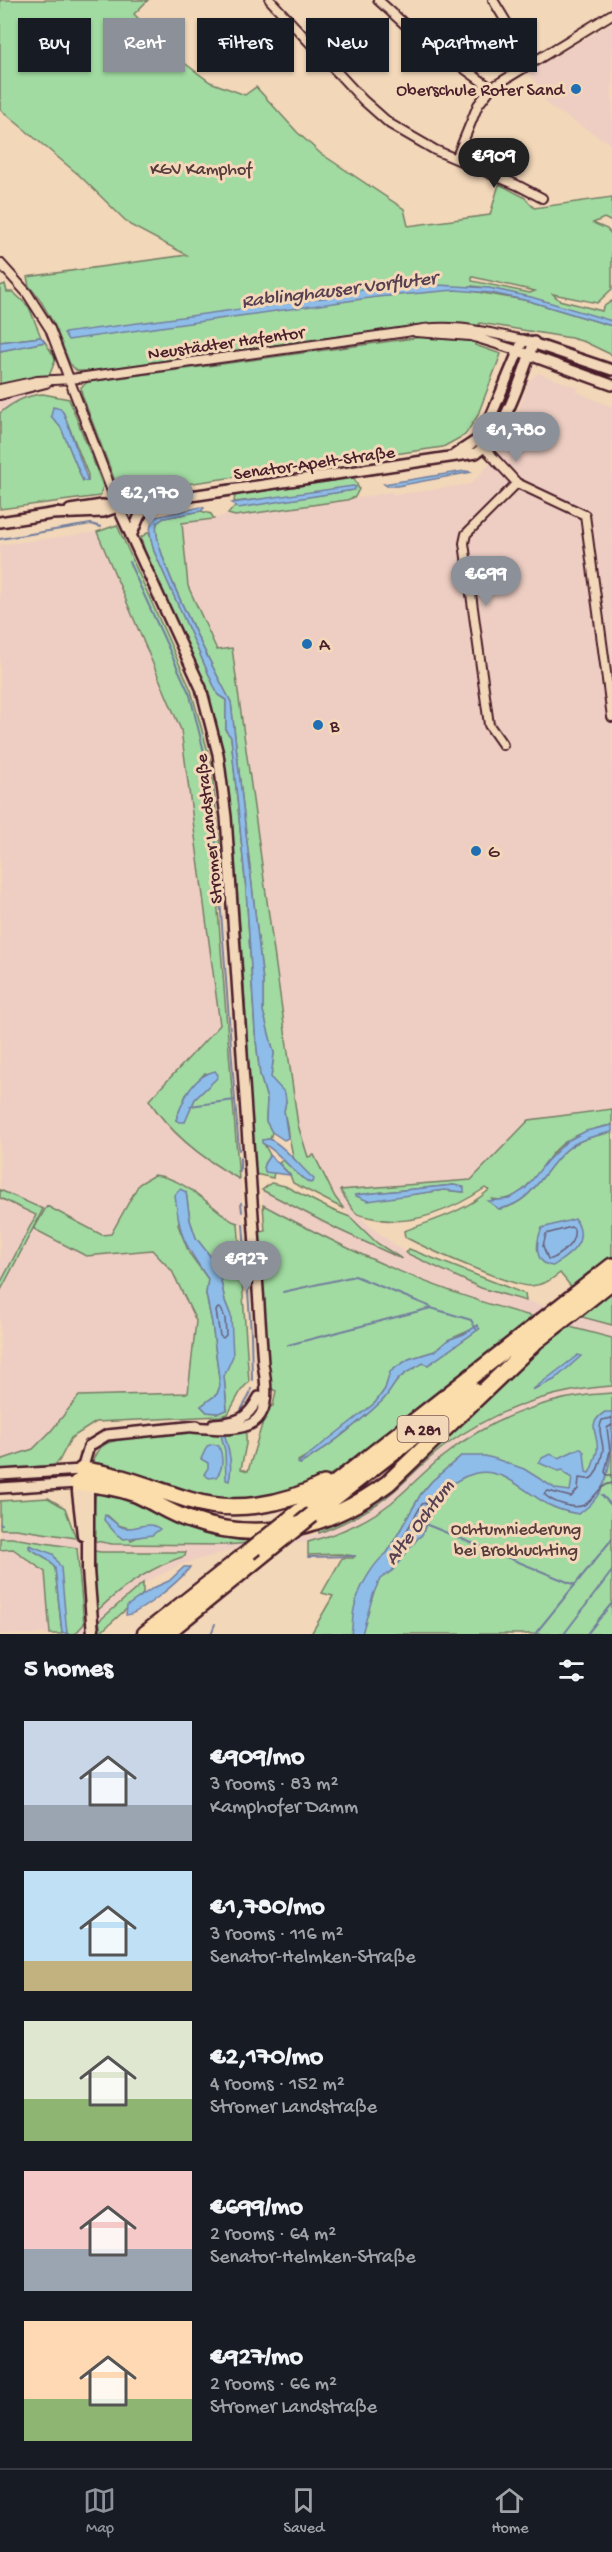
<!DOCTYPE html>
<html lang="en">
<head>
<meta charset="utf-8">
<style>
  body { margin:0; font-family:"Gochi Hand",sans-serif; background:#20242c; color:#f1f3f6; height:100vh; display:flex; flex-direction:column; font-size:22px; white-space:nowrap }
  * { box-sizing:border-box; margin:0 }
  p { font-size:20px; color:#9ea1a6 }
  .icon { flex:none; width:33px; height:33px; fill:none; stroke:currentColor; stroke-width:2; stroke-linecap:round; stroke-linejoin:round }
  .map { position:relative; height:1634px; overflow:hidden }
  .panel { display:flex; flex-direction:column; background:#171b24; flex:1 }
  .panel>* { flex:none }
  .banner { position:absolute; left:18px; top:18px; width:576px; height:54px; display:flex; gap:12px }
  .price { position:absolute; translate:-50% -51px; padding:0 14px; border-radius:21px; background:#8c9099; color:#fff; font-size:20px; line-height:39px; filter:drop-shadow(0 2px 3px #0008) }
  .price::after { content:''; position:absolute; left:50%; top:36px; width:18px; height:14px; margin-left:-9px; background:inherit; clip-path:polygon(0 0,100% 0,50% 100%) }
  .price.current { background:#222; color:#fff }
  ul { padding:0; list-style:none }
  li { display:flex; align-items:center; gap:18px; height:150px; padding:0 24px }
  li span { display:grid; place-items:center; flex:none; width:168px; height:120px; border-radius:0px; color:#555 }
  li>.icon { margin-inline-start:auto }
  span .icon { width:72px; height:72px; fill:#fffc; stroke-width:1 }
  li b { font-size:26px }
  h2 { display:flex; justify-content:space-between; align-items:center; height:72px; padding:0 24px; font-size:26px }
  .pill { padding:0 21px; border-radius:0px; background:#171b24; box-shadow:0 2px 4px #0004; font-size:21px; line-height:54px }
  .pill.current { background:#8c9099; color:#fff }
  .tabs { display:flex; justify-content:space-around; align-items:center; height:84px; border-top:2px solid #363941; background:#171b24; font-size:16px; color:#9ea1a6 }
  .tabs a { display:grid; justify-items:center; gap:3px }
  .tabs .current { color:#8c9099 }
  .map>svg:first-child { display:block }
  .built { fill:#eecec3 }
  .green { fill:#a1dba1; stroke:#767d66; stroke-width:1.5; fill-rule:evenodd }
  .water { fill:#8fbde9; stroke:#737e9d; stroke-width:1.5 }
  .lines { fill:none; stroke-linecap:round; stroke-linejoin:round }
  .shore { stroke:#665e77; stroke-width:1.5 }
  .stream { stroke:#737e9d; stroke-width:2 }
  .minor-casing { stroke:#4a1f2b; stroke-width:12 }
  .tertiary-casing { stroke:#4a1f2b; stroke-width:14 }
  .secondary-casing { stroke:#4a1f2b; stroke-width:15 }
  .motorway-casing { stroke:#4a1f2b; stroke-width:20 }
  .minor { stroke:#f2d7b9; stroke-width:8 }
  .tertiary { stroke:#f2d7b9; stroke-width:9 }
  .secondary { stroke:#f2d7b9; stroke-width:10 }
  .motorway { stroke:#fbddab; stroke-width:15 }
  .motorway-bridge-casing { stroke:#4a1f2b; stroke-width:20; stroke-linecap:butt }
  .motorway-bridge { stroke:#fbddab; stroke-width:15 }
  .poi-dot { fill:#1f6fb2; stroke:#f2d7b9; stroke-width:2 }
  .labels { text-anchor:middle; stroke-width:6; stroke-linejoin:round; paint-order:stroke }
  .shield { fill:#f2d7b9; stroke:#7c5656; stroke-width:1.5 }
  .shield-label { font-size:16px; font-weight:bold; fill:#4a1f2b }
  .poi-label { font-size:18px; fill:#4a1f2b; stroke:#f2d7b9; text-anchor:start }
  .park-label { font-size:18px; fill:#573b3d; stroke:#f2d7b9 }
  .street-label { font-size:18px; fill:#4a1f2b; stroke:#f2d7b9 }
  .water-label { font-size:20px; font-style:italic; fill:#583f51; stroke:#f2d7b9 }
</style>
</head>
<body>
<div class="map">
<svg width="612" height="1634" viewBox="0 0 612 1634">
  <rect width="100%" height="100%" fill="#f2d7b9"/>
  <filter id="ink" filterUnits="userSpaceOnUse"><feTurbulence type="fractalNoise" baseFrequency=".0167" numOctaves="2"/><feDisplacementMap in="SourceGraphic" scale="12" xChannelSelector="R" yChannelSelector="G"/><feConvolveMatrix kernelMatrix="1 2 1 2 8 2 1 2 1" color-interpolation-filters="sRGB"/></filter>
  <g filter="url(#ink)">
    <!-- built -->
    <path class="built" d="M610,24l2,4v117l-63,-39 -20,-34z
      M538,373l40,15 -1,4 35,15v702l-83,11 -57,60 -132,11 29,35 37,27 75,35 131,37v13l-106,-28 -79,-26 -59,-25 -105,-54 -1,-15 77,40 58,27 -42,-33 -20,-27 -21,-42 -6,3 -10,-33 -66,-477 -15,2 -29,-64 -6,-64 32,-3 14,-5 7,2 112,-16 43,-8 6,3 75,-11 30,-32 1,-8 10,-14 17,-49z
      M37,374l-5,21 -20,8 -12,10v-34z
      M97,532l84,198 39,295 -71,75 25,32 16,15 20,15 31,17 2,46 -11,-4 -46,-34 -19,-11 -13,-1 -16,9 -26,50 -10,1 -54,-28 -13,22 51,27 66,-6 20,21 24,50 -8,73 -109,2 -28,35 -19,18 -32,11v-915z
      M612,1386v7l-45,5 -44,12 -28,13 -52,34 -54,47 -30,20 -26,11 -25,7 -65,5 -61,17 -39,19 -21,16 -37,35h-10l43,-43 26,-17 41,-18 1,-4h-85l-89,-14h-12v-9h16l96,15 113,1 88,-10 43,-17 17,-11 68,-57 48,-31 33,-14 42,-13z
      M13,1549l32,23 5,62h-50v-84z"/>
    <!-- green -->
    <path class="green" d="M0,0h148l-14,14 40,41 25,19 11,8 35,13 11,-8 41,45 23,21 84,56 4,17 82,-11 9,-31 25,13 10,11 78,-11v25l-8,-4 -11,5 14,6 5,6v54l-15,14 -44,-9 6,6 43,11 1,-4 9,-6v20c-48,-9 -91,-30 -140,-35v5l57,10 83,25v29l-27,-13 -14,-4 -91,-15 -2,3 -51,-2 -336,47h-14l-7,-7 -16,-40 -15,-26 -10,-12 -2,-9 160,-22 -57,-30 -51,-50 -79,-66zM472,277h1l62,14 -5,2 -58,-12z
      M5,284l2,8h6l16,15 12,30 -41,5v-56z
      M429,336l47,6 -1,3 26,9 -24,63 -12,18 -22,12 -319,46 -9,-12 -33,-86 -1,-8 7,-5z
      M45,342l9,14 1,5 -6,15 -49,10v-35z
      M43,394l26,5 34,87 -3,10 -100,13v-96c13,-11 26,-18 43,-19zM64,414l24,61v6h-5l-22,-54z
      M354,478l5,11 -4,8 -8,3 -112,16 -7,-2 6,-7 120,-17 -120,12 1,-7z
      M201,511l10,3 3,5 -32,4 6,63 29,64 15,-2 66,477 10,32 6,-2 21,42 9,12 -51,-26 -3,-8 -11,-12 4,-3 19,18h10l-18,-17 -10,-50 2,-10 -15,-23 3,-25 -11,-42v-29l-32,-280c-15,-29 -82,-153 -74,-179l7,-5z
      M117,525l74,165 20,73 10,94 -7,2 25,320c-36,-20 -68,-44 -90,-79l71,-75 -39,-295 -84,-198zM205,1073l11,5 -21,21 -10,22 -9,-1 10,-25z
      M149,532l5,19 64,144 8,5v31l5,6 15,152 9,142 5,44 7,24 -1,22 6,11 -2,7 -8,1 8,15 -6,9 1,8h9l-1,6 -18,-4c-6,-96 -10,-191 -18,-286 -5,-58 -7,-116 -23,-171 -17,-59 -47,-112 -70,-168l-3,-12z
      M612,1109v16c-15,2 -32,8 -45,16 -27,16 -37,65 -75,58l8,10c33,-6 42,-37 65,-58 13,-12 30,-15 47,-19v126l-39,31 -13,-16c-9,7 -17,12 -29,13 -16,2 -108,-39 -126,-49l-1,-6c30,-11 60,-19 85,-41l-4,-2c-31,21 -75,40 -112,30 -5,-1 -13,-2 -17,-5 -6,-6 -11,-16 -16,-23l131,-10 58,-60zM454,1185l9,7 -19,-2 -29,4 -60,1z
      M154,1175c30,3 54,29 78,46l6,2 11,159 -7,7 -14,25 -8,2 -124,6 -25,16 -12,23 -5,4 -54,5v-10l33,-11 18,-18 28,-35 109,-3 8,-72 -24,-50 -20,-21 -66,6 -52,-27 13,-23 55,29 9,-1 28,-50zM186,1192l4,28 6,18 22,28 7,35 6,15 -7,60 3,34 -9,3 -11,-1 -6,-6 16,-12 3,-8 -8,-63 -6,-29 2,-15 -19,-26 -11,-28z
      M271,1183l14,3 47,24 18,7 27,26 25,16 -63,-29 -77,-40z
      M0,1190l43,19 -43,83v-8l36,-69 -36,-17z
      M263,1205c90,48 173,87 272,112l-69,52 -128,101 -23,14 -58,17 -43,-1 -39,-11 -42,-16 -37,-7 -4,-3c6,-20 17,-22 39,-25v-2l59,-6 41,3 15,-2v13l-5,25 7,2 19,-63 6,-2 3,-15 -6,-3 -11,-156 6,-1zM473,1329h6l-51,36 -5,-2c-9,5 -20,10 -27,19 -5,6 -8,13 -14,19 -25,23 -52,46 -82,63l-2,-3 22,-13 55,-45 10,-14 6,-17 7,-6 11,-7 26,-8 13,-11z
      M409,1249l116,45 1,7 -45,-13 -75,-35z
      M612,1292v33l-30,-8z
      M570,1327l42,11v48c-62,4 -120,25 -170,62 -17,13 -32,29 -48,43 -22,19 -48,32 -75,42l-1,-5 26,-11 198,-170z
      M612,1393v241h-301l22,-38 -11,-3 20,-35h11l2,-2 -15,-2 -32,1v-13c30,-8 59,-20 83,-39 18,-15 34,-32 51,-46 47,-39 110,-62 170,-64zM461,1456l-106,150 18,-36 14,-17 34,-59 11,-13z
      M107,1491l148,46 -6,6 -24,2 -113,-1 -17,-3 1,-10 -3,-1 2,-34 4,-4zM107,1515l11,10 34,10h-10l-11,5z
      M48,1498l17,10 11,30 -60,-9h-16v-28z
      M0,1538h12l65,10 7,76 -9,10h-8l-14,-80 -24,-6 19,11 7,9 7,66h-12l-5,-62 -32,-23 -13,1z
      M94,1551l7,1h85l-1,4c-34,11 -62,30 -88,55z
      M143,1583v11l-42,38 -2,-11z"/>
    <!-- water -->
    <path class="water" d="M438,285l51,3 42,9 81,24v5l-83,-25 -38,-8 -36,-3 -78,7 -309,43 -4,-7 273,-37 24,-6z
      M41,337l4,5 -45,9v-9z
      M53,407l8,2 3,5 24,67h-5l-22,-53 -10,-12z
      M465,471l7,1 -75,14h-10l-3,-2z
      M353,486l3,1 -2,3 -116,18 -6,-5z
      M201,507l3,1 -3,3 -37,7 -7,5c-8,26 59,150 74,179l32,280v29l11,42 -3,25 14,15 1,8 -2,10 4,27 -4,2 -12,-8 -6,-11 1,-22 -7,-24 -5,-44 -9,-142 -15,-152 -5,-6v-31l-8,-5 -64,-144c-3,-12 -8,-24 2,-34z
      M215,1071l3,4 -2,4 -21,20 -10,23h-6l-3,-2c7,-21 17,-44 39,-49z
      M612,1125v7c-17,4 -34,7 -47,19 -23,21 -32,52 -66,58l-11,-8 21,-2 16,-10 22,-28 20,-20 19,-10z
      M270,1139c17,9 30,28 44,40l-1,3 -3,1c-21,-12 -29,-31 -48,-40v-3z
      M270,1155l20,20 -25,-3 -1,-8z
      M454,1185l10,2v5l-20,-2 -76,11 -14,-6z
      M180,1189l6,3 4,28 6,18 22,28 7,35 6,15 2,40 -9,20 3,34 -9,3 -11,-1 -6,-6 16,-12 3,-8 -8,-63 -6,-29 2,-15c-24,-36 -28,-40 -33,-84z
      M575,1219c15,22 -4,35 -22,47 -20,-2 -17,-25 -11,-38z
      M478,1325l1,4 -51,36 -5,-2c-9,6 -21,10 -27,19 -5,7 -8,13 -14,19 -25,23 -53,46 -82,63l-2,-1 77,-60 10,-14 5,-17 8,-6 11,-7 26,-8 13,-11 16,-6z
      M578,1355l3,1 -27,24 -22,10z
      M605,1412h7c0,43 0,82 -34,102 -11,-2 -22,-5 -31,-10 -21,-11 -44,-37 -71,-31 -31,8 -39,27 -51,54 -2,6 -2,8 -7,11l-26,33 -12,8 -7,16 -11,39h-11c2,-9 1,-20 4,-29 4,-17 18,-42 32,-52l34,-59 11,-13 29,-25h24l11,3 28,10 32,20 14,2 2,-13 -7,-4 -2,-4 -5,1 -19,-8 3,-5 8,-4 9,4 21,-10 4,4 2,20 3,1c4,-6 6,-16 8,-22 3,-17 -13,-26 8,-39z
      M221,1435l4,1c4,14 8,30 4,45l-3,-1 -1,-29z
      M213,1444l6,2c4,10 5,23 -3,31l-7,1 -5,-4 4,-6v-5l-7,-4 6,-13z
      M105,1515c7,3 12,13 21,13 12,1 23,-8 34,1l-8,6 -28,4 -7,-4 -13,-15z
      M29,1545l24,9 8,14 6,66 -5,-2 -7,-64 -7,-9 -19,-11z
      M184,1567h6c-9,13 -50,47 -64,48l1,-9 26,-18 16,-7z"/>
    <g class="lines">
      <!-- shore -->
      <path class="shore" d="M571,1227l3,2c2,15 -10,22 -22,30h-4l-5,-13 3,-12z
        M218,1308l3,1 4,9 1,17 -3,3 -3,-2 -4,-25z
        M612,1418l-10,2c-5,11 1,19 1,30 -1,6 -6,28 -14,29 -4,0 -7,-1 -10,-1l-1,11 -7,8 -23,-6 -4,3c5,5 11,8 18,10 32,12 30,-18 50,-21
        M612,1425l-5,3 3,23 -5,21 2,3h5
        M426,1503c4,15 -12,30 -21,41l-3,1 -1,-4 21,-37z"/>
      <!-- stream -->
      <path class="stream" d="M0,539l91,-15 10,3
        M129,562l61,133 17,69 6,41 22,295 -45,6
        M235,1100l4,50
        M240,1158v14
        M241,1203l1,9
        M243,1224l8,108 1,48
        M283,1292l72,-16 76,31
        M288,1345l143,-37 40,12 5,9
        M240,1414c2,-11 10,-14 11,-25
        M602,1495l10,11
        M0,1524h2
        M425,1524l150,61
        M308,1557l47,-1
        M211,1634l4,-10
        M535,1634l77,-95
        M564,1634l48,-63
        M587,1634l25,-31"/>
      <defs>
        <path id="minor" d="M270,0l93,100 27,24 45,26 82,35 25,13
          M378,0l33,30 80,58
          M493,0l38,63
          M456,159l22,-54 13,-17 121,-74
          M0,263l27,30 23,36 68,178
          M416,332l55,4 48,15
          M0,389l37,-8 34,-2 335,-47c42,-10 76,-1 117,8
          M0,395l46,-12
          M480,443l37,40 68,32 27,202
          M503,745l-14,-20 -25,-182 2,-9 51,-51"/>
        <path id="tertiary" d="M524,353l88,32
          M454,455l23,-15 10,-14 36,-86 89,30
          M118,507l83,181 17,66 8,63 37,547c12,67 -15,68 -70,63
          M70,510l32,-5 11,1
          M51,514l52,-2 15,-5 358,-54c29,-19 46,-78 58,-111
          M0,522l57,-9
          M131,536l8,-19 10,-15
          M214,1424c24,-2 33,-4 45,-27
          M0,1475l82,-5 7,-24 18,-11 90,-9
          M0,1488l77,-5"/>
        <path id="secondary" d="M79,1479l-1,13 5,43
          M86,1479l2,4v87l5,64"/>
        <path id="motorway" d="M527,1348l85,-67
          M82,1470c38,4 71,19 107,30 44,14 95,5 135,-16
          M77,1483c20,1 40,4 59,11 18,8 35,20 54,26 71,25 139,7 198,-37l146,-140
          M312,1515l161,-125
          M289,1520l323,-254
          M145,1634l104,-82
          M165,1634l102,-83"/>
      </defs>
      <!-- minor casing -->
      <use href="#minor" class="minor-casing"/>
      <!-- tertiary casing -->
      <use href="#tertiary" class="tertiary-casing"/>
      <!-- secondary casing -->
      <use href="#secondary" class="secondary-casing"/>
      <!-- motorway casing -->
      <use href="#motorway" class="motorway-casing"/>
      <!-- minor -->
      <use href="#minor" class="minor"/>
      <!-- tertiary -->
      <use href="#tertiary" class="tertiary"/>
      <!-- secondary -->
      <use href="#secondary" class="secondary"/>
      <!-- motorway -->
      <use href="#motorway" class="motorway"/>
      <defs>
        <path id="motorway-bridge" d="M267,1551l45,-36
          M249,1552l40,-32"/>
      </defs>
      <!-- motorway-bridge casing -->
      <use href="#motorway-bridge" class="motorway-bridge-casing"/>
      <!-- motorway-bridge -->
      <use href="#motorway-bridge" class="motorway-bridge"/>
    </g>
  </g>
  <!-- markers -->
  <g class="poi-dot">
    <circle cx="576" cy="89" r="6"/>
    <circle cx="307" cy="644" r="6"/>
    <circle cx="318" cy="725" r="6"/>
    <circle cx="476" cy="851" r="6"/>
  </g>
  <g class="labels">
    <!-- shield labels -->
    <rect class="shield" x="397.5" y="1416" width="51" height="26" rx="4.5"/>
    <g class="shield-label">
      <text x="423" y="1435">A 281</text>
    </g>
    <!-- poi labels -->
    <g class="poi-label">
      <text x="564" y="95" text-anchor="end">Oberschule Roter Sand</text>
      <text x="319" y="650">A</text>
      <text x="330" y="731">B</text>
      <text x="488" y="857">G</text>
    </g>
    <!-- park labels -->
    <g class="park-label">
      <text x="201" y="174">KGV Kamphof</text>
      <text x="516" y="1534">Ochtumniederung<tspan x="516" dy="21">bei Brokhuchting</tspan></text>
    </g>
    <!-- street labels -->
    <g class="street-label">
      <text transform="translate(226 342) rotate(-8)" y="6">Neustädter Hafentor</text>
      <text transform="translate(314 462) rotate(-8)" y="6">Senator-Apelt-Straße</text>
      <text transform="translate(208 829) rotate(-96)" y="6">Stromer Landstraße</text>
    </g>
    <!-- water labels -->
    <g class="water-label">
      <text transform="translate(339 288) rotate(-7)" y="7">Rablinghauser Vorfluter</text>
      <text transform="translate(418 1521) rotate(-53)" y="7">Alte Ochtum</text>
    </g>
  </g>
</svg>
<b class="price current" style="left:494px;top:189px">€909</b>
<b class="price" style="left:516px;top:463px">€1,780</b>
<b class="price" style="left:150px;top:526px">€2,170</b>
<b class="price" style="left:486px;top:607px">€699</b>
<b class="price" style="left:246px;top:1292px">€927</b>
<div class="banner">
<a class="pill">Buy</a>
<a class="pill current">Rent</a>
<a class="pill">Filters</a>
<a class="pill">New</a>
<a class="pill">Apartment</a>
</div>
</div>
<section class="panel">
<h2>5 homes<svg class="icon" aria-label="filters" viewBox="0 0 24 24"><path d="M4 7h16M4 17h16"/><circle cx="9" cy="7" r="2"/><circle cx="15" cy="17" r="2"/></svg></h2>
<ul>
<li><span style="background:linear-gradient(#c9d6e8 70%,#9aa5b1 0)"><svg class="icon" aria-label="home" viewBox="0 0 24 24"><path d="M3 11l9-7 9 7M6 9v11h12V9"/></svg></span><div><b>€909/mo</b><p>3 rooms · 83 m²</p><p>Kamphofer Damm</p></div></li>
<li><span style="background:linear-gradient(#bfe0f5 75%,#c2b280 0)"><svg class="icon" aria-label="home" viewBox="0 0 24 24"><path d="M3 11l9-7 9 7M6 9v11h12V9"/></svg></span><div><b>€1,780/mo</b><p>3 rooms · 116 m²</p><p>Senator-Helmken-Straße</p></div></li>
<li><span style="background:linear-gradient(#dfe7d0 65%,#8fb573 0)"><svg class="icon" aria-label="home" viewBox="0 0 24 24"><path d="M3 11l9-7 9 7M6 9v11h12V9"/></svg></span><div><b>€2,170/mo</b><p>4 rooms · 152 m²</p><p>Stromer Landstraße</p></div></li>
<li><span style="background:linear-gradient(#f6c9c9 65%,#9aa5b1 0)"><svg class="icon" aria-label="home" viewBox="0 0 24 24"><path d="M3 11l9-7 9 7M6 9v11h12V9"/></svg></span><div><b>€699/mo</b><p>2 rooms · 64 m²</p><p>Senator-Helmken-Straße</p></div></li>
<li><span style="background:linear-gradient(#ffd9b3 65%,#8fb573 0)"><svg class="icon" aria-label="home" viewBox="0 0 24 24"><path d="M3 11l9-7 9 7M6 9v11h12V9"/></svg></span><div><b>€927/mo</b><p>2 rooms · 66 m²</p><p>Stromer Landstraße</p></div></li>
</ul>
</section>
<nav class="tabs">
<a class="current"><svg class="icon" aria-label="map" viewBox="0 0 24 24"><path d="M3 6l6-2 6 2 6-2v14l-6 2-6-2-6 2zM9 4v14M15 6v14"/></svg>Map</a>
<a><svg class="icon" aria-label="saved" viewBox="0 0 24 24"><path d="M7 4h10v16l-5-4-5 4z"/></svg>Saved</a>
<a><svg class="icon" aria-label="home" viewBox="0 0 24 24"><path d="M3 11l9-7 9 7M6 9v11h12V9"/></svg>Home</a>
</nav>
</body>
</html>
